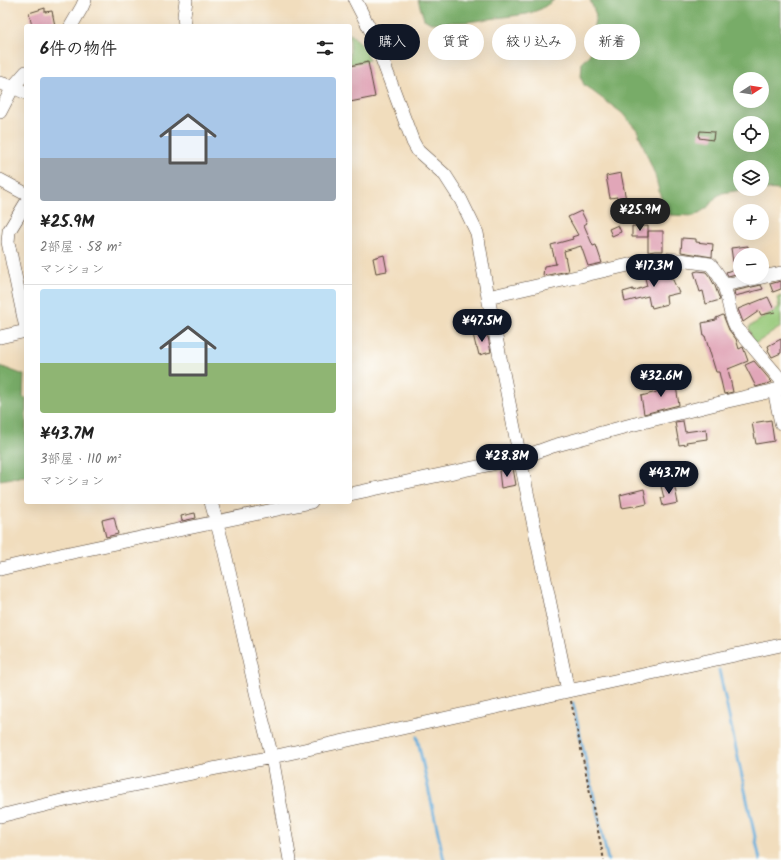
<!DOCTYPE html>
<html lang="ja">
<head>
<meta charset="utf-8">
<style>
  body { margin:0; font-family:Kalam,"Klee One",sans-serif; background:#f2f2f2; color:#222; height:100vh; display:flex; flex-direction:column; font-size:15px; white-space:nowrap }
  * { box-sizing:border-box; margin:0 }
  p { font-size:13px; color:#767676 }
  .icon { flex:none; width:22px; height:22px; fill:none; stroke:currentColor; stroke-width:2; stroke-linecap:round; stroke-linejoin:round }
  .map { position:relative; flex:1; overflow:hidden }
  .sheet { position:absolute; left:24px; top:24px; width:328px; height:480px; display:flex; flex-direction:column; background:#fff; border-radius:4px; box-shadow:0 4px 16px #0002 }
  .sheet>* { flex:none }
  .banner { position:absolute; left:364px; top:24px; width:357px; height:36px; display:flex; gap:8px }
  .needle { width:26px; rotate:78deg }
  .fabs { position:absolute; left:733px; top:72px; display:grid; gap:8px }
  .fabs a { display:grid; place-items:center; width:36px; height:36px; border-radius:50%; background:#fff; box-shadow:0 4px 16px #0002; font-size:20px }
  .price { position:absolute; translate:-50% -34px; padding:0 9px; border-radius:14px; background:#111827; color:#fff; font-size:13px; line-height:26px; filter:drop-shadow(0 1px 2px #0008) }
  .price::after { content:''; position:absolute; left:50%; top:24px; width:12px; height:9px; margin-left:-6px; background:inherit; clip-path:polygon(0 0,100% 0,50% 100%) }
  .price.active { background:#222; color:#fff }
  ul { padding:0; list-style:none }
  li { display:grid; align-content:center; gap:8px; height:212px; padding:0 16px }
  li+li { border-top:1px solid #e0e0e0 }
  li span { display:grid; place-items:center; height:124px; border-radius:4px; color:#555 }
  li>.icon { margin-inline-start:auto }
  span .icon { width:72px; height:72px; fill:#fffc; stroke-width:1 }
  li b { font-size:17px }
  h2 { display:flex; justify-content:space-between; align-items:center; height:48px; padding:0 16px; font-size:17px }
  .tag { padding:0 14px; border-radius:18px; background:#fff; box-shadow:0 4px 16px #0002; font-size:14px; line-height:36px }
  .tag.active { background:#111827; color:#fff }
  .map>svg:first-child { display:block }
  .green { fill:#96c878; stroke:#68794b }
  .forest { fill:#78ac68; stroke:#5a6b43; fill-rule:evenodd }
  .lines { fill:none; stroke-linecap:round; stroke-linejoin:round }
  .stream { stroke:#62abda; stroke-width:3 }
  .building { fill:#e1a6b8 }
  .minor-casing { stroke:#564536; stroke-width:14 }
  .path { stroke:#564536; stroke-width:2; stroke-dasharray:3 3; stroke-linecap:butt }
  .minor { stroke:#fff; stroke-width:13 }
</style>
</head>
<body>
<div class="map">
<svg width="781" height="860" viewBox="0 0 781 860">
  <rect width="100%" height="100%" fill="#fdfcf7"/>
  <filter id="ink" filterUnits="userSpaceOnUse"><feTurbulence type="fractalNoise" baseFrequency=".025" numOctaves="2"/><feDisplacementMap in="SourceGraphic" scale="8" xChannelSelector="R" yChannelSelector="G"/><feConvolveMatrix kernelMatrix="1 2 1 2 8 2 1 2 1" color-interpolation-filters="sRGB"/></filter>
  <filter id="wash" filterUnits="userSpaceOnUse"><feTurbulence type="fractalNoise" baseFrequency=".012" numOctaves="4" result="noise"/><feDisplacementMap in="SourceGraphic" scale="16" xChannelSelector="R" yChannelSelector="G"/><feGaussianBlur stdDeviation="0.9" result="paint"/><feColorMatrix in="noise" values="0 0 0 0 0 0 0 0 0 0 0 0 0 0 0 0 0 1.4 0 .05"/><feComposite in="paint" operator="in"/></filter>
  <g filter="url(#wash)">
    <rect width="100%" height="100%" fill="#f1ddbd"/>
    <!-- green -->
    <path class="green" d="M350,33l14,15 5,12 -19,4z
      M781,296v31l-28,18 -4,-18 30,-20 -2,-9z"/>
    <!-- forest -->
    <path class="forest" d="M418,0h136l-13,9 -14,5 -60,8 -36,1 -7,-4z
      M590,0h191v190l-19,-1v-22h-22v22h8l-26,4 -6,4 -9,11 -13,8 -24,-1 -8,-13 -7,-27 -18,-45 -15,-17 -38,-28 -3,-7 1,-16 6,-5 7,-13 -2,-14 3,-15zM740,79h22v22h-22zM740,123h22v22h-22z
      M0,366l24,9 -1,22 3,1v78l-26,4z"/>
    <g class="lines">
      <!-- stream -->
      <path class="stream" d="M719,670l41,190
        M573,703l35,157
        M417,737l27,123"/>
    </g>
    <g id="blocks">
      <!-- building -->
      <path class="building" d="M45,8v4l7,-1 3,15h-23l-3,-13z
        M368,62l7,35 -25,5v-36z
        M700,131l14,1 -1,8 -14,-2z
        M621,173l5,27 -9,1v-4l-7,1 -4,-22z
        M581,211l6,12 -3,2 9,21 3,-1 6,18 -14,3 -7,-20 -17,5 4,20 -25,5 1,-10 12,-2 -5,-19 22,-6 -1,-2 6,-2 -10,-18z
        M618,225l3,7 -9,4 -3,-7z
        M632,226h16v11h-16z
        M648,231h15v20h-8l-7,1z
        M682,238l14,1v3l17,2 -1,13 -31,-5z
        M748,246v9h-8v8l-7,-1 -2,-14z
        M384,255l3,16 -11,2 -3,-15z
        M656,267h3l1,5 6,-2 4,8h2l7,15 -13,3 1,8 -15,4 -1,-3 -1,1 -2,-10 -23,6 -2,-10 10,-3v2l14,-5 -4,-16z
        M740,267v6l-12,3 -2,-4z
        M698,271l8,1 4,5 5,9 5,14 -14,4 -3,-13 -3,1 -6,-20z
        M781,281v8l-8,3 -3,-8z
        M761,285l2,4 -28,7 -1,-5z
        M768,297l7,15 -14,3 -2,-4 -16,11 -5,-13z
        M723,315l6,15 7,9 3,10 4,-2 5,14 -20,8 5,23 -9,2 -5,-22h-3l-11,-36h-1l-2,-13 14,-3v-2z
        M485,331l2,6h1l3,15 -12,3 -2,-8h-1l-3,-13z
        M781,339v14l-9,4 -4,-7 1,-1 -1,-3z
        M754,361l17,20 1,1 -16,5 -11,-22z
        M675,380l4,25 -35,9 -3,-18 16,-4 -1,-8z
        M771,420l3,21 -18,3 -4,-21z
        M683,421l2,11 21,-3 1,10 -21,3 1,2 -8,1 -4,-23z
        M513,468l3,17 -15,3 -2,-17z
        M674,483l4,20 -15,3 -2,-8h3l-3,-12z
        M644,489l3,15 -13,3v-1l-12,2 -2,-13z
        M195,513l1,5 -14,3 -1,-5z
        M114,517l4,17 -12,3 -4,-17z"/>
    </g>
  </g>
  <g filter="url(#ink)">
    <use href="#blocks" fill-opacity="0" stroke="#564536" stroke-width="1"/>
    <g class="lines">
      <defs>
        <path id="minor" d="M355,0l18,35 40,107 5,9 27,24 16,25 16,33 11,64 32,161 48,233
          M71,26l11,-19 3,-7
          M185,26l-1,-10 2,-16
          M0,83l13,4 13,6
          M0,112l13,-25 13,-15
          M0,180l26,14
          M26,203l-17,28 -1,11 18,86
          M724,285l57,-12
          M488,297l167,-38 25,1 30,4c6,7 11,14 14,22 5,14 5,28 12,41l45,53
          M0,337l26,-6
          M774,390l7,33
          M350,494l170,-36 33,-12 78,-21 97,-24 53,-12
          M211,502l13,47 36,161 12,47 18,103
          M0,569l64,-15 247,-52
          M0,816l94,-23 178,-36 296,-66 213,-46"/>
      </defs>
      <!-- minor casing -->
      <use href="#minor" class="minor-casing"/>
      <!-- path -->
      <path class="path" d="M571,701l33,159"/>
      <!-- minor -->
      <use href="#minor" class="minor"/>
    </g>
  </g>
</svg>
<div class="fabs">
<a><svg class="needle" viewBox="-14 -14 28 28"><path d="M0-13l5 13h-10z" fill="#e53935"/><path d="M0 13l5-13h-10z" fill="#767676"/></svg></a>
<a><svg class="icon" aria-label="locate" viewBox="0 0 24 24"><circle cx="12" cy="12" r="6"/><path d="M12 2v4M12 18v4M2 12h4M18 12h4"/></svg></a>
<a><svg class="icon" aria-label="layers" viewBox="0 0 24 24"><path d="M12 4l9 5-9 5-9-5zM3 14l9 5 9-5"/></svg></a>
<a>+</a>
<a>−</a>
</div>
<b class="price active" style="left:640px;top:232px">¥25.9M</b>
<b class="price" style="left:654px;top:288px">¥17.3M</b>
<b class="price" style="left:482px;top:343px">¥47.5M</b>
<b class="price" style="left:661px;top:398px">¥32.6M</b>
<b class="price" style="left:507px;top:478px">¥28.8M</b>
<b class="price" style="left:669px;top:495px">¥43.7M</b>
<div class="banner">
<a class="tag active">購入</a>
<a class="tag">賃貸</a>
<a class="tag">絞り込み</a>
<a class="tag">新着</a>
</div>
<section class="sheet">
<h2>6件の物件<svg class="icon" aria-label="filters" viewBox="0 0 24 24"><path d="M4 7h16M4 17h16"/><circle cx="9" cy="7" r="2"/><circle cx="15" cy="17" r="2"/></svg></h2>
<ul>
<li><span style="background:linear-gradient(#a9c7e8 65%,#9aa5b1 0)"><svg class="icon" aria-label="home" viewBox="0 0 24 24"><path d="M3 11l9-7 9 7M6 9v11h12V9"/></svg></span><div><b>¥25.9M</b><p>2部屋 · 58 m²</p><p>マンション</p></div></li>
<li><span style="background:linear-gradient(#bfe0f5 60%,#8fb573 0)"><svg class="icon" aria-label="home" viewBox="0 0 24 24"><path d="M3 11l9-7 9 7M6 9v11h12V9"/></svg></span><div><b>¥43.7M</b><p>3部屋 · 110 m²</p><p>マンション</p></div></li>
</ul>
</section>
</div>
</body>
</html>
